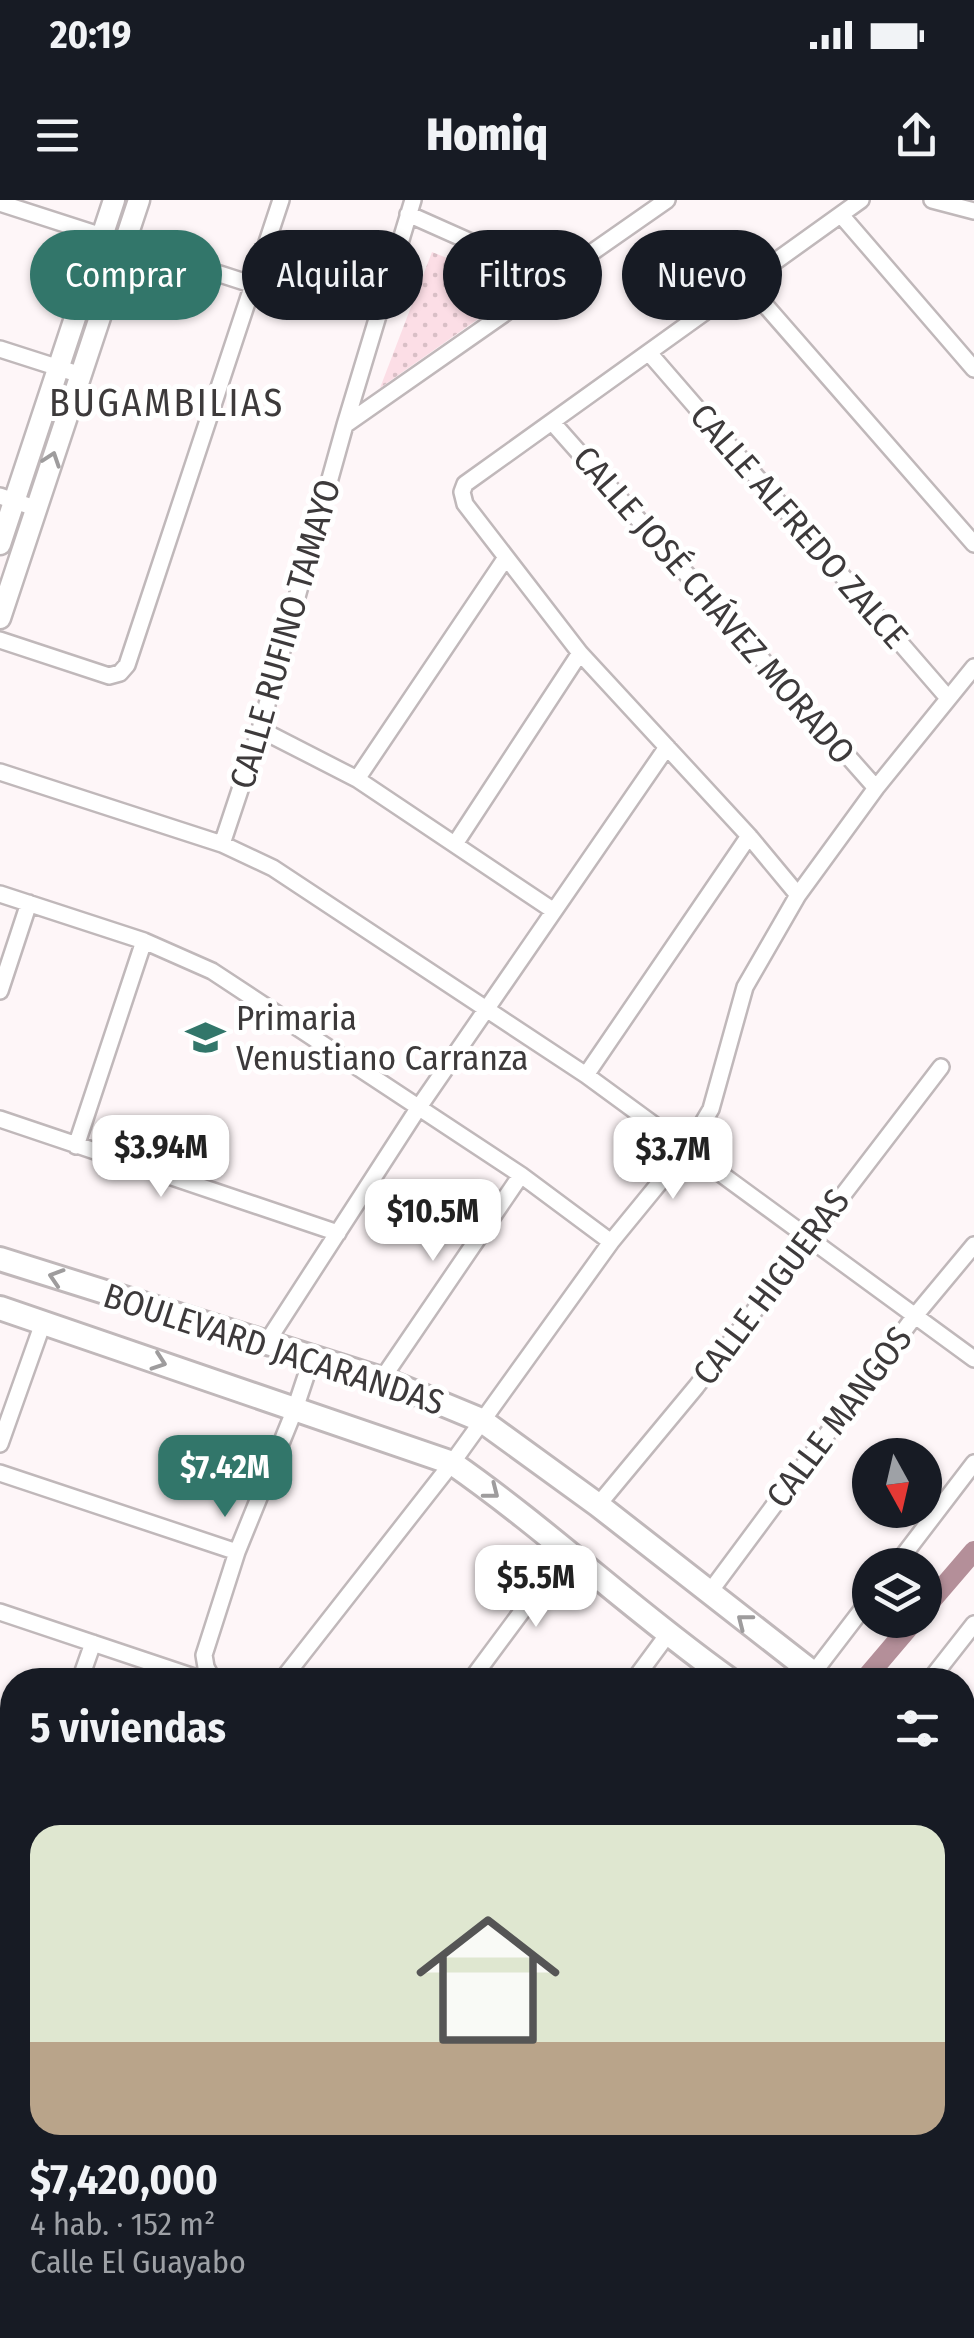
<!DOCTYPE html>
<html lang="es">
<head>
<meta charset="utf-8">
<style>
  body { margin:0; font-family:"Fira Sans Condensed",sans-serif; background:#242831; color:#f1f3f6; height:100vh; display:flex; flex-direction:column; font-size:38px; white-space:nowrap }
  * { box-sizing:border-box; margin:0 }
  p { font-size:32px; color:#9ea1a6 }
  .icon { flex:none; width:55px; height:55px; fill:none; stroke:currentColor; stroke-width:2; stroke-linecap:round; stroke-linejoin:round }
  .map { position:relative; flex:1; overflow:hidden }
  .sheet { position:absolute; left:0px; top:1468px; width:975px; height:672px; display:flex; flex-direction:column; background:#171b24; border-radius:40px 40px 0 0; box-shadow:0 2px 8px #0004 }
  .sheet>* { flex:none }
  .top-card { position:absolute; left:30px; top:30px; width:915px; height:90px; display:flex; gap:20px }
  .needle { width:65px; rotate:172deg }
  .buttons { position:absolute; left:852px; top:1238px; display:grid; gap:20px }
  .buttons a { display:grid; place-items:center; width:90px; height:90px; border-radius:50%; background:#171b24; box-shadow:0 2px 8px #0004; font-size:50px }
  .price { position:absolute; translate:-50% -85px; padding:0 22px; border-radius:20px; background:#fff; color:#222; font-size:32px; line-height:65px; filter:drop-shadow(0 2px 5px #0008) }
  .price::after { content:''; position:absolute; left:50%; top:60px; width:30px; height:22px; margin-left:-15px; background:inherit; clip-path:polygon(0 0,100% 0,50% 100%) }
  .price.on { background:#32766a; color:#fff }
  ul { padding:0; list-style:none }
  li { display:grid; align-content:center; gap:20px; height:530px; padding:0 30px }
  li+li { border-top:2px solid #363941 }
  li span { display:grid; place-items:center; height:310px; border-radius:30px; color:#555 }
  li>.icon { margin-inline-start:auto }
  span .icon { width:180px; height:180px; fill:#fffc; stroke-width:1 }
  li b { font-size:42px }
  h2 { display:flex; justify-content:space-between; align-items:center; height:120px; padding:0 30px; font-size:42px }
  .chip { padding:0 35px; border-radius:45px; background:#171b24; box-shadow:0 2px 8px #0004; font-size:35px; line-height:90px }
  .chip.on { background:#32766a; color:#fff }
  .status { display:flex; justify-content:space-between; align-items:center; height:70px; padding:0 50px; background:#171b24; direction:ltr }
  .status svg { height:28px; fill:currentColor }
  header { display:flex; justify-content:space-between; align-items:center; height:130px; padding:0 30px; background:#171b24; font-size:45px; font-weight:800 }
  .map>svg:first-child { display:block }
  .park { fill:url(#park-dots) }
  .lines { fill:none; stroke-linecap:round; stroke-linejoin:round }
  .canal { stroke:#b48f99; stroke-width:20 }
  .minor-casing { stroke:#c0b8ba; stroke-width:20 }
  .tertiary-casing { stroke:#c0b8ba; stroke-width:25 }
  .secondary-casing { stroke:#c0b8ba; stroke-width:28 }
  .minor { stroke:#fff; stroke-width:15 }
  .tertiary { stroke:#fff; stroke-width:20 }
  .secondary { stroke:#fff; stroke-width:22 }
  .oneway { stroke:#9e9c9d }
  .labels { text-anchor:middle; stroke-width:10; stroke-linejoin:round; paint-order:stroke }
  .street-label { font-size:35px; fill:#3d3a3b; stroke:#fff }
  .poi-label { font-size:35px; fill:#3d3a3b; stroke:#fff; text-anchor:start }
  .neighbourhood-label { font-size:38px; letter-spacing:2.5px; fill:#3d3a3b; stroke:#fff }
</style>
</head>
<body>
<div class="status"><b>20:19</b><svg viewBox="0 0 49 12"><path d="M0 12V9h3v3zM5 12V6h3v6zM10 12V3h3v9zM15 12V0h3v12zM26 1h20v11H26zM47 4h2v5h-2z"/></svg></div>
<header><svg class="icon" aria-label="menu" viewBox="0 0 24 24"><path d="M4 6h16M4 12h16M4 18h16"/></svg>Homiq<svg class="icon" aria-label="share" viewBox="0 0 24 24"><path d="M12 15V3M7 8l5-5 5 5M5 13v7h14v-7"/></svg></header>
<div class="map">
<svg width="974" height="2138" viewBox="0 0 974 2138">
  <defs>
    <pattern id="park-dots" width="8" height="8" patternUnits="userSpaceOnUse" patternTransform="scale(2.5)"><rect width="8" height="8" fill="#fcdee6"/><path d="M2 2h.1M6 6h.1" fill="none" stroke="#d9bfc6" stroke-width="1.8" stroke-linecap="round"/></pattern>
  </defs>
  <rect width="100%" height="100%" fill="#fef6f8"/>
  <!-- park -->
  <path class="park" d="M432,52l90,36 -142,100z"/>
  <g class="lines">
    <!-- canal -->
    <path class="canal" d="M925,1408l49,-57
      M864,1480l51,-60
      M722,2138l4,-10"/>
    <defs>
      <path id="minor" d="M932,0l42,11
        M0,3l254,82
        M408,14l146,65
        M841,15l133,154
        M745,82l229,262
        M0,149l81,26
        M650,154l298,344
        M552,222l324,366
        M345,225l68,-225
        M0,296l35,12
        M0,440l109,36 11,-3 7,-8 154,-465
        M259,533l14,3 84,43 197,132
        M0,572l222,72 51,24 313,207 388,284
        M357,579l148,-220
        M222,644l37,-111 86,-308 322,-225
        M455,644l125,-191
        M0,694l144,47 68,30 309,204 90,67
        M798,695l-49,-59 -169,-183 -115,-149 -3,-12 3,-8 396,-284
        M0,791l29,-88
        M586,875l163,-239
        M0,919l338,114
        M76,946l68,-205
        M265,1145l154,-238 248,-360
        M382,1179l139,-204
        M0,1244l43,-121
        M0,1273l237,79
        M598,1305l98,-118 245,-320
        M896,1365l78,-102
        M709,1393l205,-276 60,-72
        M0,1412l203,68
        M80,1480l13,-37
        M213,1480l-7,-13 -2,-12 33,-103 58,-143 17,-51
        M282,1480l170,-217 159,-221 77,-94 23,-39 34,-122 53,-92 78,-107 98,-121
        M471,1480l95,-128
        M634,1480l34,-46
        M808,1480l62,-81
        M930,1480l44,-56
        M0,1706l12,-36
        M0,1722l12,4
        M962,1775l12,-14
        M0,1873l12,5
        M0,1969l12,-15
        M0,1976l12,10
        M962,1996l12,-16
        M962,2048l12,9
        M195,2128l13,10
        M400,2128l14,10
        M617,2128l13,10
        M831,2128l14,10
        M306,2138l8,-10
        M782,2138l9,-10"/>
      <path id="tertiary" d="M0,344l114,-344
        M0,418l139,-418"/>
      <path id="secondary" d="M0,1059l382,120 99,41 117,85 224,175
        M0,1108l452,155c96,67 182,149 278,217
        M962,1588l12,8
        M962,1654l12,9"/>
    </defs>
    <!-- minor casing -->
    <use href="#minor" class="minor-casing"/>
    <!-- tertiary casing -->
    <use href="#tertiary" class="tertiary-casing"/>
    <!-- secondary casing -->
    <use href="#secondary" class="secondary-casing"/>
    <!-- minor -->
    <use href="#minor" class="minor"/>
    <!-- tertiary -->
    <use href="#tertiary" class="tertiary"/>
    <!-- secondary -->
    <use href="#secondary" class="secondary"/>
  </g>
  <!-- one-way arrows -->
  <defs><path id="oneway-chevron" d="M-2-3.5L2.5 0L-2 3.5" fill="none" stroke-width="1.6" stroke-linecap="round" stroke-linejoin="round" transform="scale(2.5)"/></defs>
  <g class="oneway">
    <use href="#oneway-chevron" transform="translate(52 259) rotate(-71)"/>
    <use href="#oneway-chevron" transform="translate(56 1077) rotate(-162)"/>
    <use href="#oneway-chevron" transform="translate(159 1162) rotate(19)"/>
    <use href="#oneway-chevron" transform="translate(492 1292) rotate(38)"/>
    <use href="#oneway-chevron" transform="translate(744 1421) rotate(-142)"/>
  </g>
  <!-- icons -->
  <defs>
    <symbol id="school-bare" viewBox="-9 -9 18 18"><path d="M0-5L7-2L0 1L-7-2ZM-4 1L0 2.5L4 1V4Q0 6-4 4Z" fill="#32766a" stroke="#fff" stroke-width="2.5" paint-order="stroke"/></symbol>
  </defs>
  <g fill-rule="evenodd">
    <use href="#school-bare" x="178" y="810" width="55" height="55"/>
  </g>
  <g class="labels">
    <!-- street labels -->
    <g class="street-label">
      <text transform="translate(799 326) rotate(49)" y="12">CALLE ALFREDO ZALCE</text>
      <text transform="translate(714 405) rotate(49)" y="12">CALLE JOSÉ CHÁVEZ MORADO</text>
      <text transform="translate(285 434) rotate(-74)" y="12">CALLE RUFINO TAMAYO</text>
      <text transform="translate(771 1087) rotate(-53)" y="12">CALLE HIGUERAS</text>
      <text transform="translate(274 1149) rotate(18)" y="12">BOULEVARD JACARANDAS</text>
      <text transform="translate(839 1217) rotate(-53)" y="12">CALLE MANGOS</text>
    </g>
    <!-- poi labels -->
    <g class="poi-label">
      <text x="236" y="830">Primaria<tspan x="236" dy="40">Venustiano Carranza</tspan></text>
    </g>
    <!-- neighbourhood labels -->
    <g class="neighbourhood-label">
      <text x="167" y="216">BUGAMBILIAS</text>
    </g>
  </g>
</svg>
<div class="buttons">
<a><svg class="needle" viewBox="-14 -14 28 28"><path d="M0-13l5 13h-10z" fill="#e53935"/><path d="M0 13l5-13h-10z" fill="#9ea1a6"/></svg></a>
<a><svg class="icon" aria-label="layers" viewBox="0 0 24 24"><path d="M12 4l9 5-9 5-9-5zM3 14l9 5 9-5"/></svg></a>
</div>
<b class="price" style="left:161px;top:1000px">$3.94M</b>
<b class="price" style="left:673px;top:1002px">$3.7M</b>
<b class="price" style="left:433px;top:1064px">$10.5M</b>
<b class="price on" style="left:225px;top:1320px">$7.42M</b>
<b class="price" style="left:536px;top:1430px">$5.5M</b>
<div class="top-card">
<a class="chip on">Comprar</a>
<a class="chip">Alquilar</a>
<a class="chip">Filtros</a>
<a class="chip">Nuevo</a>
</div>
<section class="sheet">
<h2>5 viviendas<svg class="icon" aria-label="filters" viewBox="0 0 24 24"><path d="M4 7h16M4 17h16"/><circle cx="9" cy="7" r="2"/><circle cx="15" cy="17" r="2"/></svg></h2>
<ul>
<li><span style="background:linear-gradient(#dfe7d0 70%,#b9a48a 0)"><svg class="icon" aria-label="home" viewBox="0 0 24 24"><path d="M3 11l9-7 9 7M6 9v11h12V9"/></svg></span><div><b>$7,420,000</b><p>4 hab. · 152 m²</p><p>Calle El Guayabo</p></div></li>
</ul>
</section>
</div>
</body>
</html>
